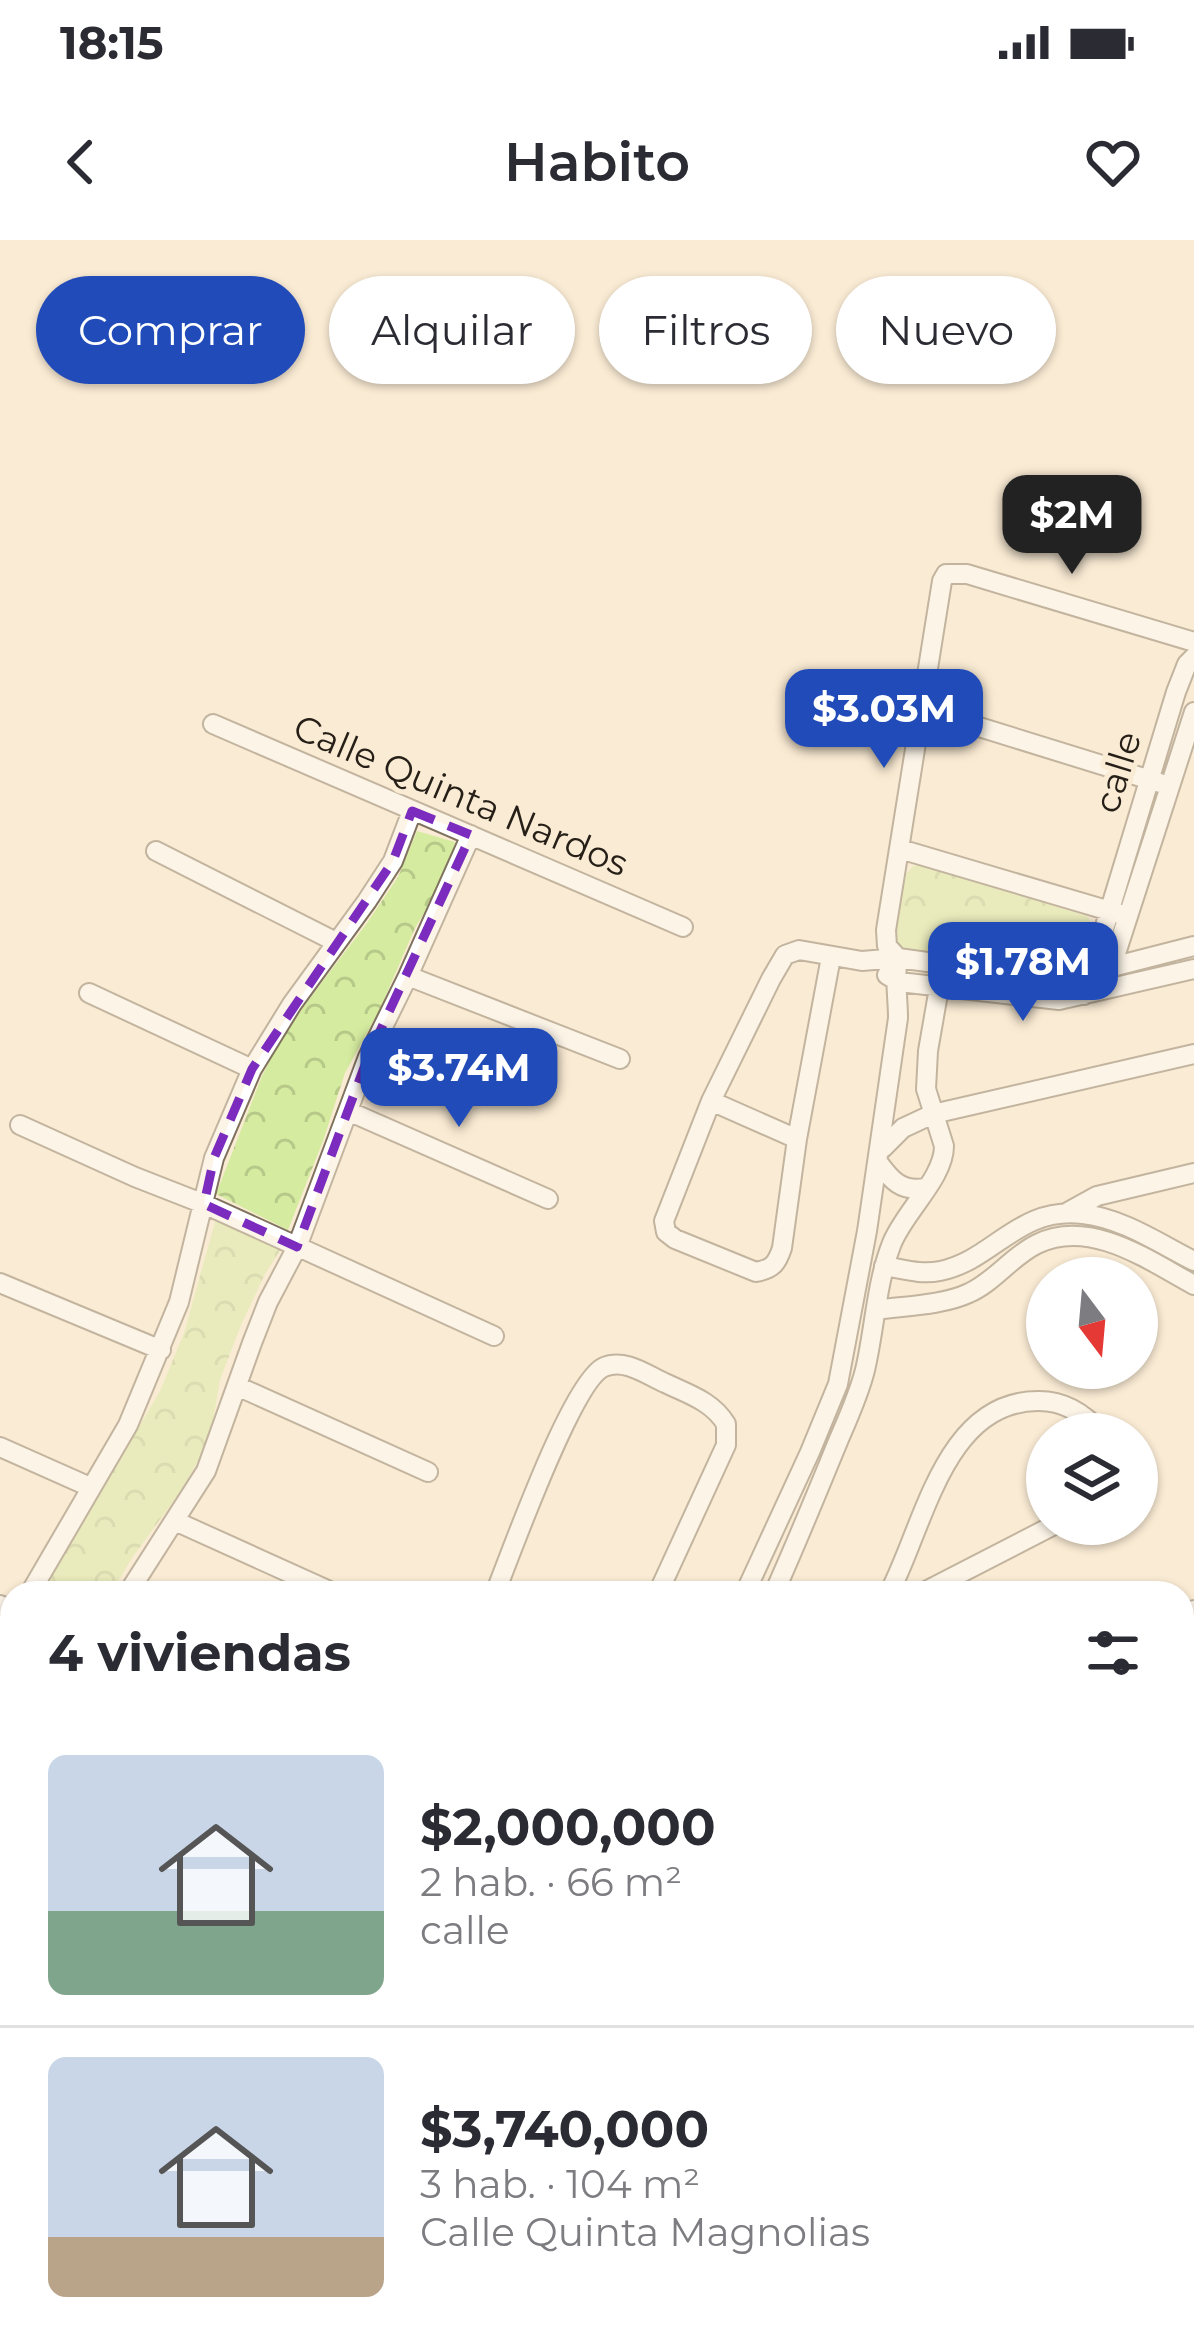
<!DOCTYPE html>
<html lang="es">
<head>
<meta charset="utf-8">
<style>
  body { margin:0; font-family:Montserrat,sans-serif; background:#f2f2f3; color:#2b2b33; height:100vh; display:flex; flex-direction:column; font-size:45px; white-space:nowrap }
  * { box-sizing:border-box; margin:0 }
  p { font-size:39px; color:#7c7c81 }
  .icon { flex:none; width:66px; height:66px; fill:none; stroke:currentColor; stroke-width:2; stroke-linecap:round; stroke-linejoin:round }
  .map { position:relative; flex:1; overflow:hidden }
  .panel { position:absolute; left:0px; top:1341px; width:1194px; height:771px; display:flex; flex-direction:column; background:#fff; border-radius:36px 36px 0 0; box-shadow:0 3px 9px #0004 }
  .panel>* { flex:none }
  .banner { position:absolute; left:36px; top:36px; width:1122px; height:108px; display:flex; gap:24px }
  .needle { width:78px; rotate:164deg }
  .buttons { position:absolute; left:1026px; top:1017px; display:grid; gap:24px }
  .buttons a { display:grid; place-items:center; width:132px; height:132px; border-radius:50%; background:#fff; box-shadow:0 3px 9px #0004; font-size:60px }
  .price { position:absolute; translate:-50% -102px; padding:0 27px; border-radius:24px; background:#204bb9; color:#fff; font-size:39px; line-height:78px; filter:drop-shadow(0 3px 6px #0008) }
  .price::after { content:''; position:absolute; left:50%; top:72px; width:36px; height:27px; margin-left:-18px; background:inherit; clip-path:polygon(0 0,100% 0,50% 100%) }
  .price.current { background:#222; color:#fff }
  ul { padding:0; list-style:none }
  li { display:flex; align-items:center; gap:36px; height:300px; padding:0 48px }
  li+li { border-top:3px solid #e1e1e2 }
  li span { display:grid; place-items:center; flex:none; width:336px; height:240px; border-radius:18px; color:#555 }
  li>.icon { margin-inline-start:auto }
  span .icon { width:144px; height:144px; fill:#fffc; stroke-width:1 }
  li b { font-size:51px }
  h2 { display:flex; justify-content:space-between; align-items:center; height:144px; padding:0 48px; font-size:51px }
  .tag { padding:0 42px; border-radius:54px; background:#fff; box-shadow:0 3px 9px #0004; font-size:42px; line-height:108px }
  .tag.current { background:#204bb9; color:#fff }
  .status { display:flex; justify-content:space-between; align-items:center; height:84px; padding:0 60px; background:#fff; direction:ltr }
  .status svg { height:33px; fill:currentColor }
  header { display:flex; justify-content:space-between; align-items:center; height:156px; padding:0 48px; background:#fff; font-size:54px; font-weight:600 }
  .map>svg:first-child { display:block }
  .forest { fill:url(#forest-crowns) }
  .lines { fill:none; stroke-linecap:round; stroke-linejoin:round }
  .street-casing { stroke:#7f725e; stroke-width:22 }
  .path { stroke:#958a7b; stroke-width:3; stroke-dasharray:12 6; stroke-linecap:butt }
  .street { stroke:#fff; stroke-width:18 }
  .marked { fill:none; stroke:#7b2cbf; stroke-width:9; stroke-dasharray:24 15; stroke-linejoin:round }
  .labels { text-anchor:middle; stroke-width:10; stroke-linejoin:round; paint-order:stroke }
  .street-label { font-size:36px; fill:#251f17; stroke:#faebd4 }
</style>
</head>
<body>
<div class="status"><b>18:15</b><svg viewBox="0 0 49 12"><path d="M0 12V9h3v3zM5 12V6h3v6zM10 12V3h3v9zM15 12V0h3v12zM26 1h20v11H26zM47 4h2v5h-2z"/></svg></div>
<header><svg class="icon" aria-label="back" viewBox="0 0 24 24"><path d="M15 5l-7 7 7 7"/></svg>Habito<svg class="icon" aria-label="heart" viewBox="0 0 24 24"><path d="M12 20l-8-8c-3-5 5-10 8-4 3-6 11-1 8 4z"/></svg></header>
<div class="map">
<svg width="1194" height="2111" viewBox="0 0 1194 2111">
  <defs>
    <pattern id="forest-crowns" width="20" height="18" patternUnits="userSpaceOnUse" patternTransform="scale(3)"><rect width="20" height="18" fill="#d5eb9f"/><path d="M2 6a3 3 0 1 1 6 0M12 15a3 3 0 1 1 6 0" fill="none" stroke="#b7c988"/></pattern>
  </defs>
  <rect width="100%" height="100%" fill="#faebd4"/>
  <!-- forest -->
  <path class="forest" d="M417,591l38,11 -7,31 -33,55 -36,83 -34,62 -22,68 -35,89 -72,-36 46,-118 23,-45 82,-108 31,-46z
    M919,625l168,51 8,13 -12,35 -13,10 -166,-23 -7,-7 -2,-11 11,-59 7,-8z
    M217,975l64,34 -16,25 -24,51 -21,55 -10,59 -27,49 -51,70 -21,35h-69l54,-103 33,-46 31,-53 24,-58z"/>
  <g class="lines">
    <defs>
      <path id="street" d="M921,469l239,74
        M213,484l470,203
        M900,609l220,65
        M156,611l180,91
        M831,717l-34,182 -15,109c-5,15 -9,21 -26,24l-81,-33 -9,-7 -2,-11 47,-120 60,-122 14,-24 14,-5 63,11 36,-3 154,21h18l23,-12h19l82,-21
        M887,735l12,7 160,18 135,-31
        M1109,735l85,-263
        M408,736l212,83
        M89,753l163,76
        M1084,755l92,-303 11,-28 7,-7
        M711,861l86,38
        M348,871l200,88
        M20,885l115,52 69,27 290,132
        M883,908l20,-20 30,-14 261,-60
        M878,922c13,18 23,30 47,26
        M1068,972l29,-16 97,-23
        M884,1026c19,3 37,9 56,5 54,-11 78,-65 143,-57 39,4 77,30 111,47
        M0,1043l161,67
        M876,1070c28,-4 68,-5 93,-17 25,-11 43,-37 68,-49 53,-26 111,16 157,41
        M237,1146l191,86
        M0,1207l90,40
        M175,1281l159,72
        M30,1353l98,-168 51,-123 35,-144 38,-89 40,-65 75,-103 26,-40 19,-50
        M128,1353l78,-122 46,-128 16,-41 29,-55 71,-190 40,-81 63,-141
        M495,1353c16,-39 77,-212 109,-226 21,-9 43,8 61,16 23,11 47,18 61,41v21l-68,148
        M745,1353l65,-141 28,-68 29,-153 31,-213c0,-21 -4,-40 0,-60l-11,-12 -1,-16 56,-349 4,-7h21l227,68
        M774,1353c23,-51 44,-103 65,-154 10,-23 20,-45 26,-69 10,-42 11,-87 27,-127 13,-32 52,-65 52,-97l-18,-57 2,-38 15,-86
        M889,1353c35,-66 55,-193 150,-192 26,0 47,14 63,33
        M922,1353l134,-69
        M0,1365l12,5
        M1182,1381l12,-11
        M0,1435l12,-39
        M0,1582l12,37
        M1182,1599l12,-21
        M0,1736l12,-2
        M1182,1767l12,-26
        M0,1905l12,1
        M0,1936l12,2
        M0,2050l12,-2
        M134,2100l10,11
        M349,2100l5,11
        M406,2100l12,11
        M1096,2100v11
        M636,2101l7,10
        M0,2106l3,5
        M205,2111l5,-11"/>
    </defs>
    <!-- street casing -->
    <use href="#street" class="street-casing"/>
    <!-- path -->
    <path class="path" d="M312,2111l19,-10"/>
    <!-- street -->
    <use href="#street" class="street"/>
  </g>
  <!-- marked area -->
  <path d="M0 0H1194V2111H0ZM412,571l59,24 -103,222 -71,190 -93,-43 10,-46 38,-89 141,-208z" fill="#faebd4" fill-opacity=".55" fill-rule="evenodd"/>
  <path class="marked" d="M412,571l59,24 -103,222 -71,190 -93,-43 10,-46 38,-89 141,-208z"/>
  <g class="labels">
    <!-- street labels -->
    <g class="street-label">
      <text transform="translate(1117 532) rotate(-73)" y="13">calle</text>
      <text transform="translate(461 555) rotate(23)" y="13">Calle Quinta Nardos</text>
    </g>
  </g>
</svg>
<div class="buttons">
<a><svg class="needle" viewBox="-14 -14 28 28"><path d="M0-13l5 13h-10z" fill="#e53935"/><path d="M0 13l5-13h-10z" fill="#7c7c81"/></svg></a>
<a><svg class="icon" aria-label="layers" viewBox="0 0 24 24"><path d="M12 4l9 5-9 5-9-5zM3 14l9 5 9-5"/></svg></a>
</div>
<b class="price current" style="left:1072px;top:337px">$2M</b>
<b class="price" style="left:884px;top:531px">$3.03M</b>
<b class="price" style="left:1023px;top:784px">$1.78M</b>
<b class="price" style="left:459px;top:890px">$3.74M</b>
<div class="banner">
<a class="tag current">Comprar</a>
<a class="tag">Alquilar</a>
<a class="tag">Filtros</a>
<a class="tag">Nuevo</a>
</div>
<section class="panel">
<h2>4 viviendas<svg class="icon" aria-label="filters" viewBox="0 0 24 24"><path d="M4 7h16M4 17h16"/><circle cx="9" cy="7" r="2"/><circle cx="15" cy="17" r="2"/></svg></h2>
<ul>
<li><span style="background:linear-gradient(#c9d6e8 65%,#7fa58c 0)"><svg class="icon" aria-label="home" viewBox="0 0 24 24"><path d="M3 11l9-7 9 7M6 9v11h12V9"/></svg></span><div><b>$2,000,000</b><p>2 hab. · 66 m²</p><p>calle</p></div></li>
<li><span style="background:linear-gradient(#c9d6e8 75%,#b9a48a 0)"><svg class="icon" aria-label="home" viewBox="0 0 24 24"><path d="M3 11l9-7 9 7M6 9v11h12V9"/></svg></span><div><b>$3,740,000</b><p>3 hab. · 104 m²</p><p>Calle Quinta Magnolias</p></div></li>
</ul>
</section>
</div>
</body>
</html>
